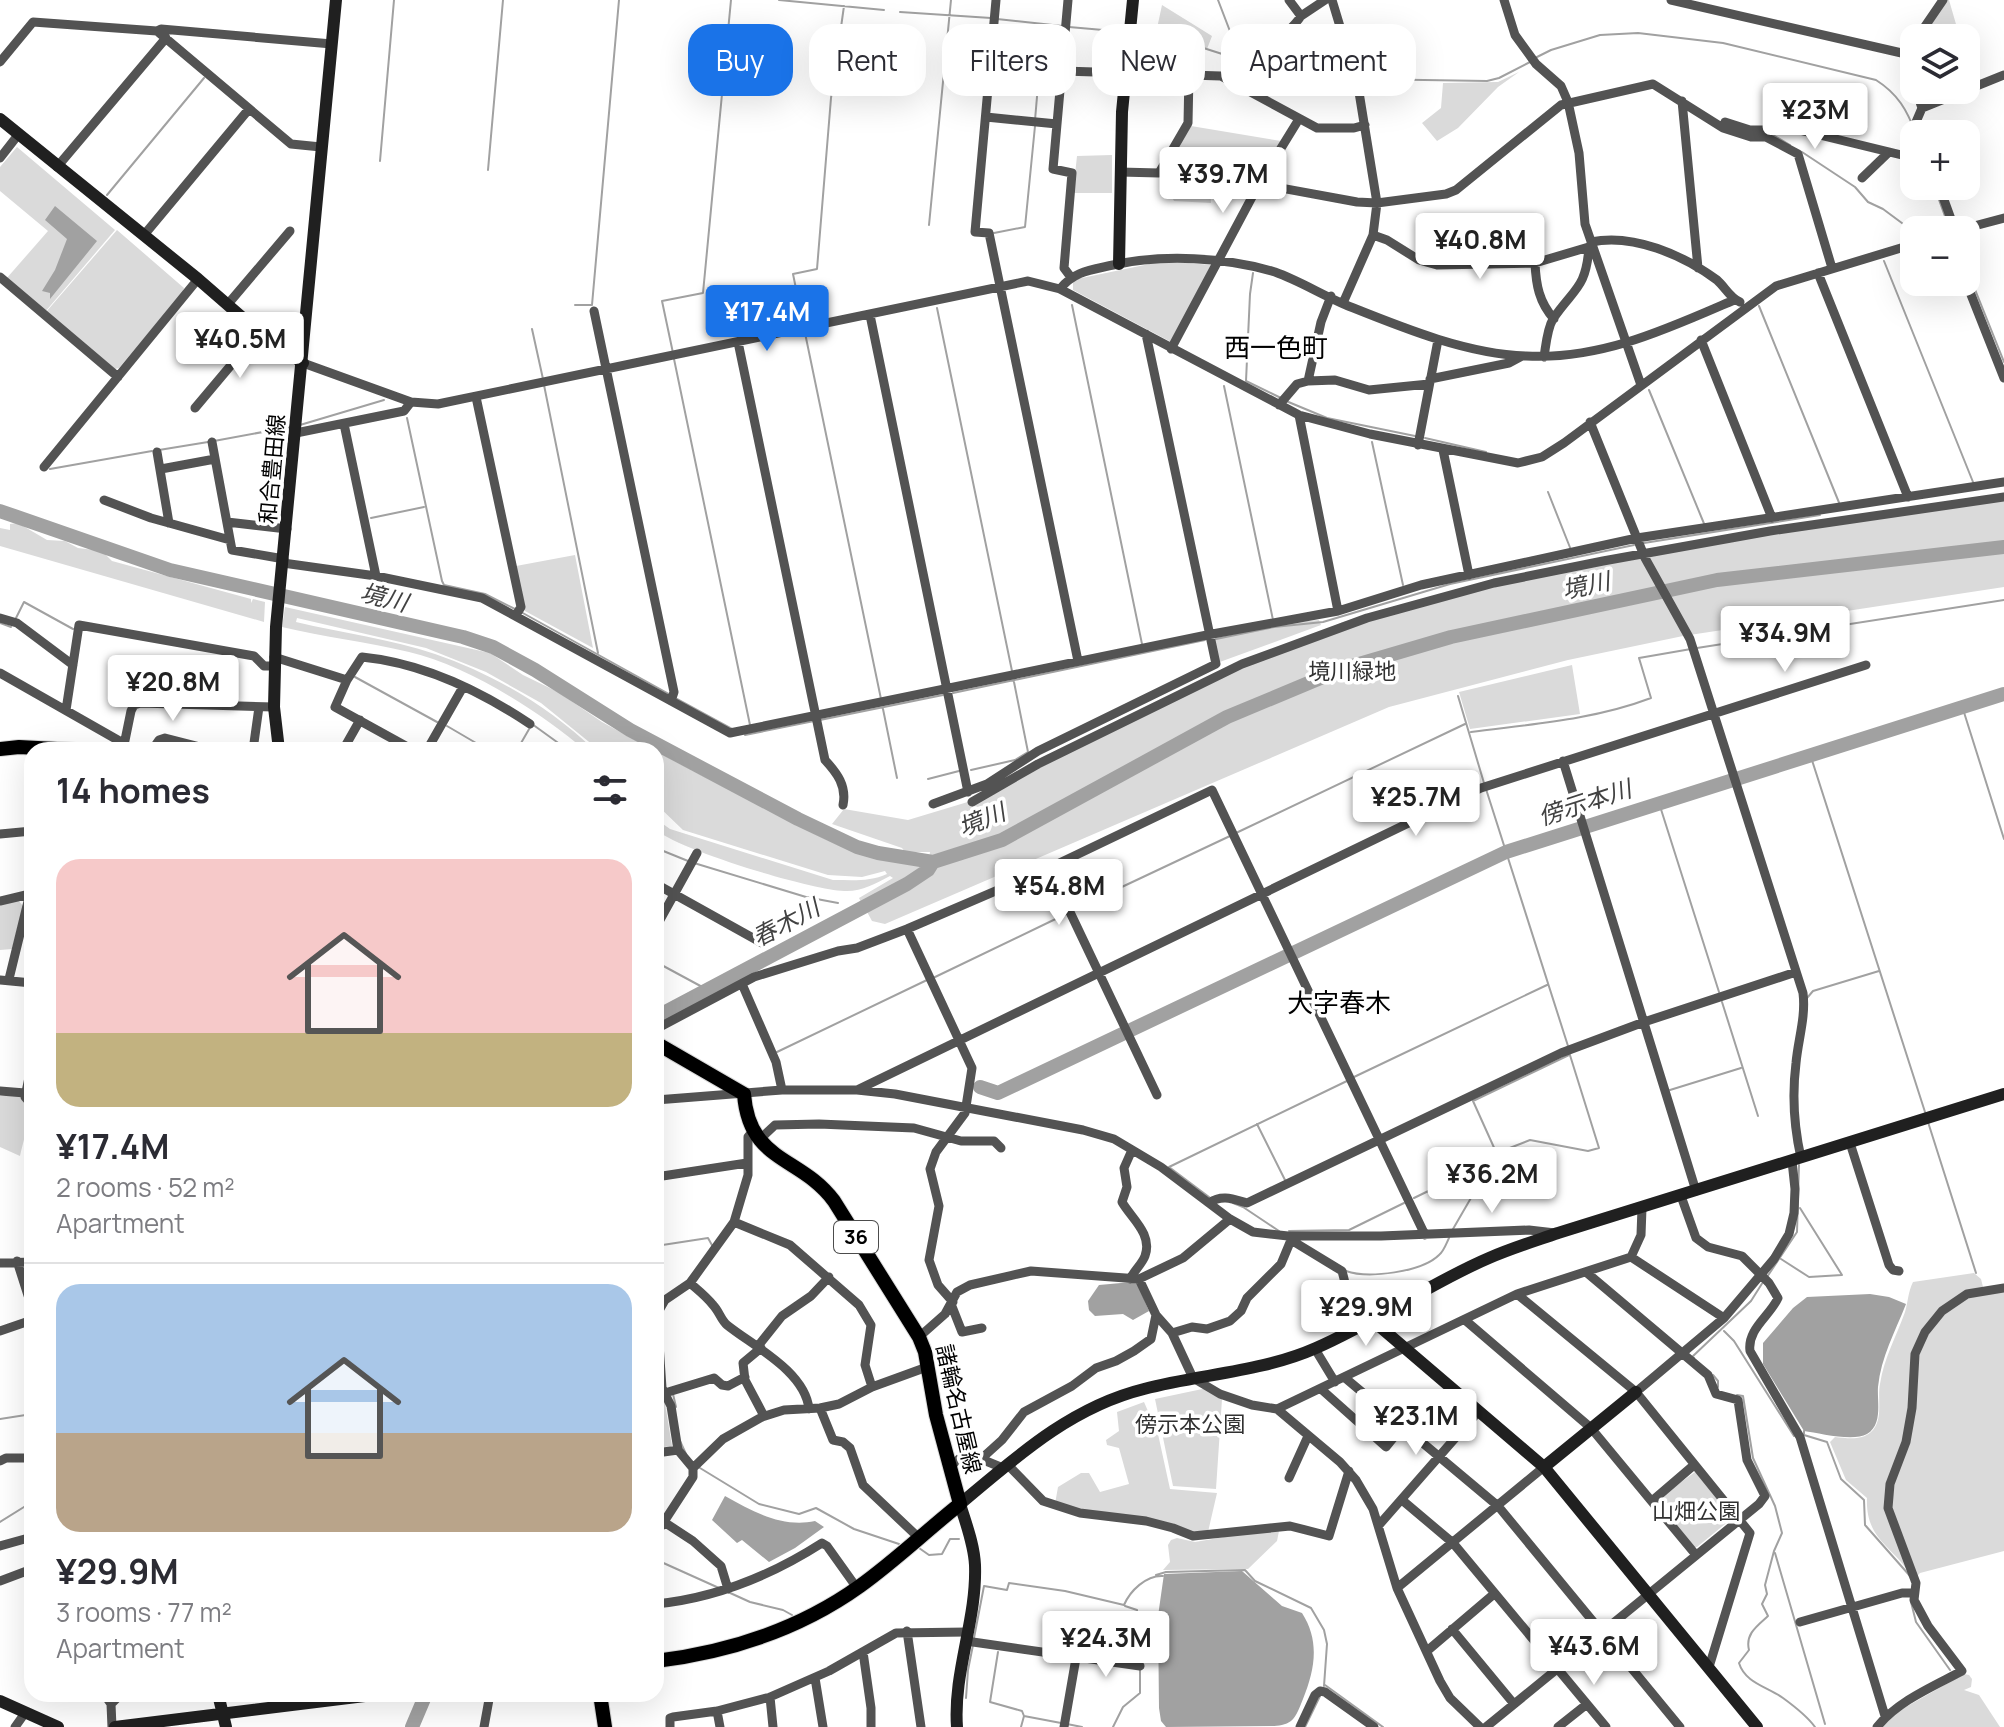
<!DOCTYPE html>
<html lang="en">
<head>
<meta charset="utf-8">
<style>
  body { margin:0; font-family:Manrope,"Noto Sans JP",sans-serif; background:#f2f2f3; color:#2b2b33; height:100vh; display:flex; flex-direction:column; font-size:30px; white-space:nowrap }
  * { box-sizing:border-box; margin:0 }
  p { font-size:26px; color:#7c7c81 }
  .icon { flex:none; width:44px; height:44px; fill:none; stroke:currentColor; stroke-width:2; stroke-linecap:round; stroke-linejoin:round }
  .map { position:relative; flex:1; overflow:hidden }
  .panel { position:absolute; left:24px; top:742px; width:640px; height:960px; display:flex; flex-direction:column; background:#fff; border-radius:24px; box-shadow:0 8px 32px #0002 }
  .panel>* { flex:none }
  .top-card { position:absolute; left:688px; top:24px; width:760px; height:72px; display:flex; gap:16px }
  .fabs { position:absolute; left:1900px; top:24px; display:grid; gap:16px }
  .fabs a { display:grid; place-items:center; width:80px; height:80px; border-radius:16px; background:#fff; box-shadow:0 8px 32px #0002; font-size:40px }
  .price { position:absolute; translate:-50% -68px; padding:0 18px; border-radius:8px; background:#fff; color:#222; font-size:26px; line-height:52px; filter:drop-shadow(0 2px 4px #0008) }
  .price::after { content:''; position:absolute; left:50%; top:48px; width:24px; height:18px; margin-left:-12px; background:inherit; clip-path:polygon(0 0,100% 0,50% 100%) }
  .price.selected { background:#1a73e8; color:#fff }
  ul { padding:0; list-style:none }
  li { display:grid; align-content:center; gap:16px; height:424px; padding:0 32px }
  li+li { border-top:2px solid #e1e1e2 }
  li span { display:grid; place-items:center; height:248px; border-radius:24px; color:#555 }
  li>.icon { margin-inline-start:auto }
  span .icon { width:144px; height:144px; fill:#fffc; stroke-width:1 }
  li b { font-size:34px }
  h2 { display:flex; justify-content:space-between; align-items:center; height:96px; padding:0 32px; font-size:34px }
  .pill { padding:0 28px; border-radius:24px; background:#fff; box-shadow:0 8px 32px #0002; font-size:28px; line-height:72px }
  .pill.selected { background:#1a73e8; color:#fff }
  .map>svg:first-child { display:block }
  .green { fill:#dadada }
  .water { fill:#a1a1a1 }
  .lines { fill:none; stroke-linecap:round; stroke-linejoin:round }
  .stream { stroke:#a1a1a1; stroke-width:2 }
  .river { stroke:#a1a1a1; stroke-width:14 }
  .primary-casing { stroke:#dbdbdb; stroke-width:16 }
  .street { stroke:#535353; stroke-width:9 }
  .secondary { stroke:#202020; stroke-width:12 }
  .primary { stroke:#000; stroke-width:14 }
  .labels { text-anchor:middle; stroke-width:7; stroke-linejoin:round; paint-order:stroke }
  .shield { fill:#fff; stroke:#4c4c4c; stroke-width:2 }
  .shield-label { font-size:20px; font-weight:bold; fill:#000 }
  .street-label { font-size:22px; fill:#000; stroke:#fff }
  .park-label { font-size:22px; fill:#313131; stroke:#fff }
  .water-label { font-size:24px; font-style:italic; fill:#424242; stroke:#fff }
  .quarter-label { font-size:26px; fill:#000; stroke:#fff }
</style>
</head>
<body>
<div class="map">
<svg width="2004" height="1727" viewBox="0 0 2004 1727">
  <rect width="100%" height="100%" fill="#fff"/>
  <!-- green -->
  <path class="green" d="M1946,0h3l11,38h-41z
    M1162,5l50,31 -5,13 -51,-16z
    M1519,72l-21,15 -40,41 -21,13 -15,-18 19,-15 2,-25 55,-1z
    M1191,126l90,15 -15,25 -68,-13 -3,34 15,-1 1,17 -37,-2 -13,-25z
    M17,147l98,83 -70,82 -39,-33 42,-48 -48,-40v-24z
    M1112,155v38h-39l4,-37z
    M117,230l67,58 -1,4 -64,76 -4,1 -69,-57z
    M1164,261l48,4 -41,77 -98,-52v-7l4,-4z
    M2004,496v91l-321,49 -115,24 -179,47 -504,217 -13,-3 -6,-11 60,-34 4,-24h-25l-3,-4 -70,-24 12,-15 64,11 63,-19 248,-126 124,-53 152,-42z
    M18,523l29,17 18,1 13,7 24,3 10,10 139,38v4l2,-4 12,3 -1,20 -264,-76v-18l10,2v-6z
    M575,555l18,93 -68,-37 -9,-45z
    M285,607l205,46 33,22 35,17 44,30 51,28h-54l-58,-47 -55,-31 -60,-24 -129,-30 -1,4c46,11 95,17 139,32 58,20 115,53 159,96h-9c-46,-39 -117,-84 -176,-98 -42,-10 -85,-15 -127,-25z
    M1319,620l2,5 -104,38 -6,-26 74,-14z
    M1572,665l8,49 -110,15 -11,-37z
    M656,751c36,20 72,38 109,57 31,15 62,35 95,45 20,6 41,6 61,10l2,8 -61,33 -3,-6 34,-20 -3,-2c-15,8 -29,16 -46,15 -36,-2 -162,-40 -188,-61v-11l14,10 163,51c19,0 37,2 54,-6l-2,-3 -23,6 -34,-2 -145,-45 -27,-26z
    M18,900l5,6 -11,43 -12,1v-46z
    M0,1096h20c14,17 4,41 0,60l-20,-9z
    M1974,1273l7,6 2,8 21,3v261l-84,22 -7,7c-16,-33 -48,-38 -46,-82l-21,-18 -16,-38 5,-5c12,1 26,4 36,-5 13,-12 6,-33 9,-48 4,-26 16,-47 25,-72 3,-10 3,-20 8,-30z
    M1207,1388l15,11 -6,90 -43,-3 -18,-87z
    M656,1391l7,1 9,54 -16,2z
    M1144,1402l14,32 12,55 47,4 -9,39 -15,1 -138,-29 3,-17 23,-14h8l11,19 29,-8 -10,-36 -12,-3 -1,-5 13,-9 -2,-19z
    M1695,1472l36,43 -1,5 -33,27h-4l-35,-45 1,-4z
    M1271,1529l8,2 -2,10 -29,28 -85,1 7,-8 -2,-17 3,-5 6,-2 18,4z
    M1964,1674l5,1 3,4 -1,8 -7,3 15,5 21,32h-118l15,-15z"/>
  <!-- water -->
  <path class="water" d="M55,206l42,35 -47,58v-6l-8,-2 13,-21 12,-31 -22,-19z
    M1132,1282l5,1 12,28 -16,9 -10,-6 -28,2 -6,-6 -1,-9 11,-16z
    M1870,1294l19,3 17,7c-11,28 -25,53 -28,83 -1,15 5,37 -11,47 -14,8 -48,-1 -63,-3l-41,-67v-21l30,-35 14,-11z
    M725,1496c28,16 58,32 90,25l9,6 -29,21 -26,14 -27,-22 -5,3 -25,-23z
    M1242,1571l40,35 20,7c18,28 13,56 1,86 -3,7 -6,17 -12,22 -5,4 -13,5 -19,5l-106,1 -5,-6 -2,-13 -1,-92 6,-42z"/>
  <g class="lines">
    <!-- stream -->
    <path class="stream" d="M779,0l105,10
      M1218,0l23,60 109,17
      M900,12l91,6
      M997,19l65,7
      M1069,27l57,5
      M1137,33l32,4 72,23
      M1535,58l16,-8 49,-15 38,-2 85,10 153,37c22,14 31,30 40,54
      M1361,79l126,2 12,-3 31,-16
      M1035,120l8,-93
      M1773,135l17,10
      M1802,152l53,35 13,15 15,7 31,23
      M380,161l14,-161
      M488,170l15,-170
      M1934,186l16,44
      M107,195l97,-117
      M929,225l22,-225
      M994,233l31,-6 10,-101
      M1884,261l89,221
      M1966,267l38,95
      M1253,273l-3,21 -4,87 35,17
      M575,305h17l27,-305
      M1072,305l70,339
      M1759,306l81,199
      M937,308l75,363
      M803,323l-10,-49 24,-5 14,-171 13,-92
      M532,329l11,50
      M805,333l76,366
      M673,353l-11,-52 41,-8 28,-293
      M674,359l76,366
      M544,385l54,268
      M1224,386l49,234
      M1649,390l56,136
      M1286,401l41,17 88,18
      M407,418l35,163 2,4 41,9 30,15
      M300,425l84,-25
      M1425,438l61,14
      M214,441l76,-14
      M1372,442l31,143
      M159,450l49,-8
      M50,469l102,-18
      M1548,492l23,58
      M371,518l53,-11
      M1644,543l176,-28
      M521,612l148,82
      M16,618l8,-16 49,27
      M0,623l11,4
      M1216,639l58,-12 49,-5 127,-38 184,-39
      M1697,648l307,-48
      M355,677l82,45
      M953,693l252,-53
      M1458,696l26,87
      M675,698l57,31
      M1962,706l42,133
      M883,709l14,69
      M820,720l123,-25
      M447,726l41,24
      M1471,732c61,-8 122,-12 180,-34l-12,-40 52,-9
      M745,735l69,-14
      M517,750l15,-26 36,26
      M1810,754l115,358
      M971,770l44,-10 13,-8 -14,-70
      M928,779l31,-8
      M1486,789l82,257
      M1659,803l60,189
      M1236,833l229,-109
      M656,848l32,13
      M694,863l112,34 32,6
      M1073,910l157,-74
      M656,962l50,27
      M933,978l135,-65
      M1807,998l6,-7 66,-20
      M1722,1002l36,114
      M777,1052l150,-72
      M1354,1077l193,-92
      M1670,1090l71,-22
      M1928,1122l48,151
      M1257,1124l29,58
      M1496,1152l-23,-51 96,-46
      M1209,1197l-40,-30 180,-87
      M1414,1198l80,-39
      M1233,1203l10,4 36,24
      M1453,1229l44,-76 33,-13 58,11 11,-3 -30,-96
      M1289,1231l60,-1 55,-27
      M656,1246l52,-8 5,9
      M1781,1259l28,18 33,-2 -42,-67
      M1346,1271c22,8 76,1 93,-16 5,-4 7,-11 10,-17
      M1767,1277l30,-45 2,-67
      M656,1304l5,-5
      M1724,1331l10,10 60,95
      M1694,1358l-2,-1 59,-56 12,-19
      M1713,1375l5,6v6
      M673,1394l3,13
      M1737,1395l6,1 10,62 22,48 7,27 -8,18 -9,34 2,9 -5,10 6,12c-11,10 -23,18 -19,34l-10,13c6,20 29,24 44,35 11,8 24,18 32,29
      M0,1419l32,-5
      M1804,1431v4l23,7 14,37 23,21 1,25 45,51
      M680,1441l6,13
      M700,1468l59,36 40,10 17,-6 38,21 45,15
      M0,1522l32,-20
      M919,1548l10,7 13,-1 8,-15h9
      M1775,1553l50,171
      M656,1565l3,-4 60,27
      M1156,1575l10,-3 79,-2 10,11 56,27 13,22 3,14 -3,42
      M728,1592l22,10 33,8 9,5
      M1911,1602l5,20 34,48
      M1125,1606l12,4 2,53
      M974,1638l10,-52 23,4 2,-7 56,8 59,14c6,-14 22,-30 39,-29
      M998,1652l-8,50 32,9 2,5 -3,11
      M1325,1685l58,42
      M966,1698l2,-28 5,-25
      M1024,1716l37,7
      M1067,1724l15,3
      M1113,1727l10,-20 17,-14v-24
      M1305,1727l15,-31"/>
    <!-- river -->
    <path class="river" d="M0,511l170,59 293,67 30,10 42,23 95,60 168,89 59,28 21,6 55,9 69,-22 225,-123 115,-48 109,-32 266,-57 287,-33
      M656,1017l251,-133 21,-14 5,-8
      M980,1087l18,6 508,-241 498,-158
      M412,1727l14,-33"/>
    <defs>
      <path id="primary" d="M0,749l19,-2 57,3
        M656,1043l88,51c5,69 57,62 90,107l85,136 6,15 11,63 24,89c-34,27 -65,57 -100,82 -60,43 -131,66 -204,75
        M600,1694l5,33"/>
    </defs>
    <!-- primary casing -->
    <use href="#primary" class="primary-casing"/>
    <!-- street -->
    <path class="street" d="M996,0l-21,232 14,1 89,428
      M1068,0l-15,169 19,4 -8,95 6,8
      M1289,0l12,16 24,-16
      M1332,0l26,86 19,117 -4,32 -30,68
      M1504,0l11,35 21,29 25,22 7,16 11,51 6,71 56,161
      M1671,0l235,54
      M157,31l4,-2 171,15
      M1917,38l26,-38
      M1266,50h4c9,-13 23,-21 31,-34
      M1906,54l8,28
      M0,62l33,-40 124,9 134,113 30,3
      M1063,71l158,5 96,52h37l11,-3
      M1916,90l6,18 -6,14 5,12
      M1682,101l16,167
      M1922,108l82,-33
      M986,117l71,7
      M1725,122l25,8h49l115,28
      M0,158l18,-23
      M57,167l109,-129
      M1120,172l39,1 29,-50 1,-49
      M1862,178l27,-26
      M1259,184l98,18 20,1 69,-9 10,-4 105,-85 92,-21 70,44 28,9h15l32,17 34,114
      M1939,186l16,44
      M1959,230l45,-12
      M144,235l105,-126
      M1373,235l14,5 32,20 18,5 98,-2 57,-17
      M1591,242c42,-9 92,13 126,38 8,7 13,18 23,22
      M1535,263c1,22 4,39 19,56
      M1818,273l90,224
      M0,277l118,100
      M1966,282l38,96
      M1060,289c14,-18 31,-19 53,-24 49,-11 113,-8 162,7 25,9 47,23 71,33 55,22 120,49 180,51 75,4 141,-27 208,-56
      M228,304l62,-73
      M594,311l80,381 -3,9
      M870,315l98,477
      M1701,340l71,178
      M738,342l87,418c12,13 22,26 18,45
      M1171,349l88,-165 40,-65
      M1544,357c2,-12 3,-28 9,-38 21,-31 33,-30 36,-72
      M303,363l108,39 27,2 590,-123 32,8 239,126 71,19 148,29 24,-6 22,-14 212,-157 138,-42
      M1430,379l79,-16 13,-7
      M1308,381l13,-59 10,-26
      M476,397l45,210 -5,8
      M1279,405l18,-21 11,-3 27,-1 34,10 60,-6
      M195,408l64,-76
      M1299,415l39,196
      M1590,422l55,136 45,81 113,354c3,24 -5,47 -7,70 -4,32 -2,64 5,95
      M344,424l32,152
      M296,433l108,-22 7,-9
      M212,442l20,108 52,9
      M1418,445l20,-105
      M1443,450l26,125
      M157,452l12,71
      M44,467l154,-188
      M161,469l54,-10
      M104,500l47,18 79,22
      M227,522l60,7
      M283,563l93,13 106,22 248,135 477,-98 131,-24 83,-26 216,-47 367,-56
      M0,618l17,5 56,42
      M274,657l73,23 -12,27 78,43
      M0,673l123,70
      M347,680l15,-23c61,6 117,33 168,67
      M66,710l13,-85 175,31 10,10h10
      M123,750l8,-39 3,-6 7,-2 133,4
      M152,750l7,-10 6,-2 47,12
      M253,750l6,-43
      M343,750l17,-30
      M427,750l36,-63
      M1563,761l133,430
      M972,802l66,-38 204,-100 125,-46 127,-35 109,-22 167,-30 234,-34
      M933,804l54,-20 51,-33 178,-87 -70,-330
      M0,834l32,-3
      M1049,868l108,227
      M656,884l106,59
      M0,901l30,-7
      M656,927l41,-74
      M907,929l65,139 -7,45 -29,39 -6,17 9,37 -10,54 9,25 15,17
      M9,979l23,-94
      M0,980l32,3
      M742,984l34,78 6,28
      M656,1029l98,-52 84,-26 19,-3 50,-19 142,-61 163,-78 213,445
      M32,1063l-7,34 7,8
      M656,1077l4,23
      M857,1090l624,-302 385,-123
      M0,1091l25,2
      M656,1100l126,-10h75l38,4 188,36 31,9 47,28 69,52 23,13 35,4h93l148,-6 26,3
      M759,1140l16,-15 44,-1 95,4 47,13h33l7,7
      M1850,1143l39,122 4,5 6,1
      M656,1177l91,-14
      M1681,1196l15,42 12,9 34,9 27,27 9,15c-8,18 -31,31 -28,53l50,86 85,279
      M1209,1203c13,-9 24,-4 38,0l314,-150 83,-31 152,-50
      M734,1222l56,23 69,60 12,20 -6,40 7,22
      M1291,1238v2l51,31c8,29 4,34 33,47
      M1631,1257l93,61
      M17,1261l15,47
      M0,1263l32,-1
      M1130,1279c4,-8 12,-15 15,-23 8,-22 -14,-38 -23,-54l5,-15 -3,-19 8,-18
      M690,1283c8,7 17,14 23,22 6,6 8,15 14,20 26,21 78,46 82,84
      M1517,1294l119,98 114,141 -41,134
      M951,1304l11,28 20,-4
      M1156,1315l16,18 21,45 27,16 32,11 25,4 63,53 16,18 17,29 24,79 43,93 10,17 30,29
      M1465,1320l126,108 105,127
      M0,1331l32,-11
      M1172,1333l20,-6 15,2 23,-8 11,-10 6,-13 34,-34 10,-24
      M919,1337l26,-23 12,-22 13,-7 61,-14 108,8 44,-21 47,-39
      M758,1346l24,-30 29,-20 18,-19
      M761,1348l-18,15 2,17 19,36
      M1315,1349l20,33
      M1344,1377l154,129 182,221
      M1321,1389l65,58 17,-21
      M1636,1392l88,-74 50,-59 15,-25 5,-21 1,-24 -3,-28
      M665,1393l49,-15 8,7 6,1 17,-9
      M820,1408l13,32 10,2 7,6 13,37 55,52
      M1277,1409l240,-115 114,-37 10,-22 1,-27
      M656,1453l22,-3
      M981,1459l21,-19 22,-28 48,-26 24,-18 20,-7 18,-10 17,-12 5,-24 -17,-36
      M0,1461l6,-3h26
      M1007,1464l36,37 37,12 66,8 27,7 20,8 97,-10 39,10 20,-65
      M950,1467l11,-10c6,4 13,6 20,2l22,9
      M693,1468l-15,-18 -7,-44 -9,-18 -5,-74 8,-14 25,-17 44,-61 14,-47v-38l5,-6
      M1289,1478l19,-42
      M1402,1500l51,43 153,184
      M1652,1501l42,-36
      M664,1522l29,19 28,25 7,23
      M1379,1525l99,-113
      M656,1534l37,-57v-9l30,-29 39,-22 22,-7 36,-2 19,-4 33,-17 55,-20
      M0,1546l32,-9
      M0,1581l32,-12
      M1397,1588l147,-121
      M656,1604c60,-6 116,-29 166,-61l5,3 30,42
      M1800,1622l102,-29h12
      M1452,1629l62,75
      M907,1631l14,96
      M966,1641l174,25
      M1427,1651l67,-57
      M863,1652l8,56v19
      M815,1678l8,49
      M104,1694l7,10 1,23
      M770,1697l3,30
      M111,1704l10,-10
      M717,1711l3,16
      M15,1727l10,-14
      M484,1727l6,-33
      M670,1727v-9l3,-1 44,-6 53,-14 59,-26 67,-38 71,-1
      M1064,1727l12,-69
      M1300,1727l15,-32 5,-4 5,1 49,35
      M1486,1727l273,-223 6,-8 -18,-36 -9,-60 -22,-6 -8,-19 -122,-103
      M1558,1727l29,-23
      M1877,1727c21,-26 55,-40 85,-56l-34,-45 -14,-26 2,-17 -28,-75 2,-24 16,-42 6,-34 3,-54 10,-22 17,-21 25,-17 37,-6"/>
    <!-- secondary -->
    <path class="secondary" d="M0,119l198,160 61,53 44,31
      M1119,264l3,-152 11,-112
      M279,750l-5,-43 2,-80 60,-627
      M1372,1320l172,147 213,260
      M1544,1467l92,-75
      M218,1694l8,33
      M0,1701l58,26
      M115,1727l266,-33
      M957,1727c-4,-55 20,-107 18,-162 -1,-21 -9,-41 -15,-61 56,-47 111,-97 184,-115 57,-15 118,-17 172,-41 60,-26 114,-65 173,-90 23,-10 46,-17 69,-25l446,-139"/>
    <!-- primary -->
    <use href="#primary" class="primary"/>
  </g>
  <g class="labels">
    <!-- shield labels -->
    <rect class="shield" x="834" y="1221" width="44" height="32" rx="6"/>
    <g class="shield-label">
      <text x="856" y="1244">36</text>
    </g>
    <!-- street labels -->
    <g class="street-label">
      <text transform="translate(272 469) rotate(-85)" y="8">和合豊田線</text>
      <text transform="translate(959 1409) rotate(77)" y="8">諸輪名古屋線</text>
    </g>
    <!-- park labels -->
    <g class="park-label">
      <text x="1352" y="679">境川緑地</text>
      <text x="1190" y="1432">傍示本公園</text>
      <text x="1696" y="1519">山畑公園</text>
    </g>
    <!-- water labels -->
    <g class="water-label">
      <text transform="translate(1586 586) rotate(-12)" y="8">境川</text>
      <text transform="translate(384 598) rotate(14)" y="8">境川</text>
      <text transform="translate(1585 803) rotate(-18)" y="8">傍示本川</text>
      <text transform="translate(982 820) rotate(-22)" y="8">境川</text>
      <text transform="translate(786 923) rotate(-28)" y="8">春木川</text>
    </g>
    <!-- quarter labels -->
    <g class="quarter-label">
      <text x="1276" y="357">西一色町</text>
      <text x="1339" y="1012">大字春木</text>
    </g>
  </g>
</svg>
<div class="fabs">
<a><svg class="icon" aria-label="layers" viewBox="0 0 24 24"><path d="M12 4l9 5-9 5-9-5zM3 14l9 5 9-5"/></svg></a>
<a>+</a>
<a>−</a>
</div>
<b class="price" style="left:1815px;top:151px">¥23M</b>
<b class="price" style="left:1223px;top:215px">¥39.7M</b>
<b class="price" style="left:1480px;top:281px">¥40.8M</b>
<b class="price selected" style="left:767px;top:353px">¥17.4M</b>
<b class="price" style="left:240px;top:380px">¥40.5M</b>
<b class="price" style="left:1785px;top:674px">¥34.9M</b>
<b class="price" style="left:173px;top:723px">¥20.8M</b>
<b class="price" style="left:1416px;top:838px">¥25.7M</b>
<b class="price" style="left:1059px;top:927px">¥54.8M</b>
<b class="price" style="left:1492px;top:1215px">¥36.2M</b>
<b class="price" style="left:1366px;top:1348px">¥29.9M</b>
<b class="price" style="left:1416px;top:1457px">¥23.1M</b>
<b class="price" style="left:1106px;top:1679px">¥24.3M</b>
<b class="price" style="left:1594px;top:1687px">¥43.6M</b>
<div class="top-card">
<a class="pill selected">Buy</a>
<a class="pill">Rent</a>
<a class="pill">Filters</a>
<a class="pill">New</a>
<a class="pill">Apartment</a>
</div>
<section class="panel">
<h2>14 homes<svg class="icon" aria-label="filters" viewBox="0 0 24 24"><path d="M4 7h16M4 17h16"/><circle cx="9" cy="7" r="2"/><circle cx="15" cy="17" r="2"/></svg></h2>
<ul>
<li><span style="background:linear-gradient(#f6c9c9 70%,#c2b280 0)"><svg class="icon" aria-label="home" viewBox="0 0 24 24"><path d="M3 11l9-7 9 7M6 9v11h12V9"/></svg></span><div><b>¥17.4M</b><p>2 rooms · 52 m²</p><p>Apartment</p></div></li>
<li><span style="background:linear-gradient(#a9c7e8 60%,#b9a48a 0)"><svg class="icon" aria-label="home" viewBox="0 0 24 24"><path d="M3 11l9-7 9 7M6 9v11h12V9"/></svg></span><div><b>¥29.9M</b><p>3 rooms · 77 m²</p><p>Apartment</p></div></li>
</ul>
</section>
</div>
</body>
</html>
